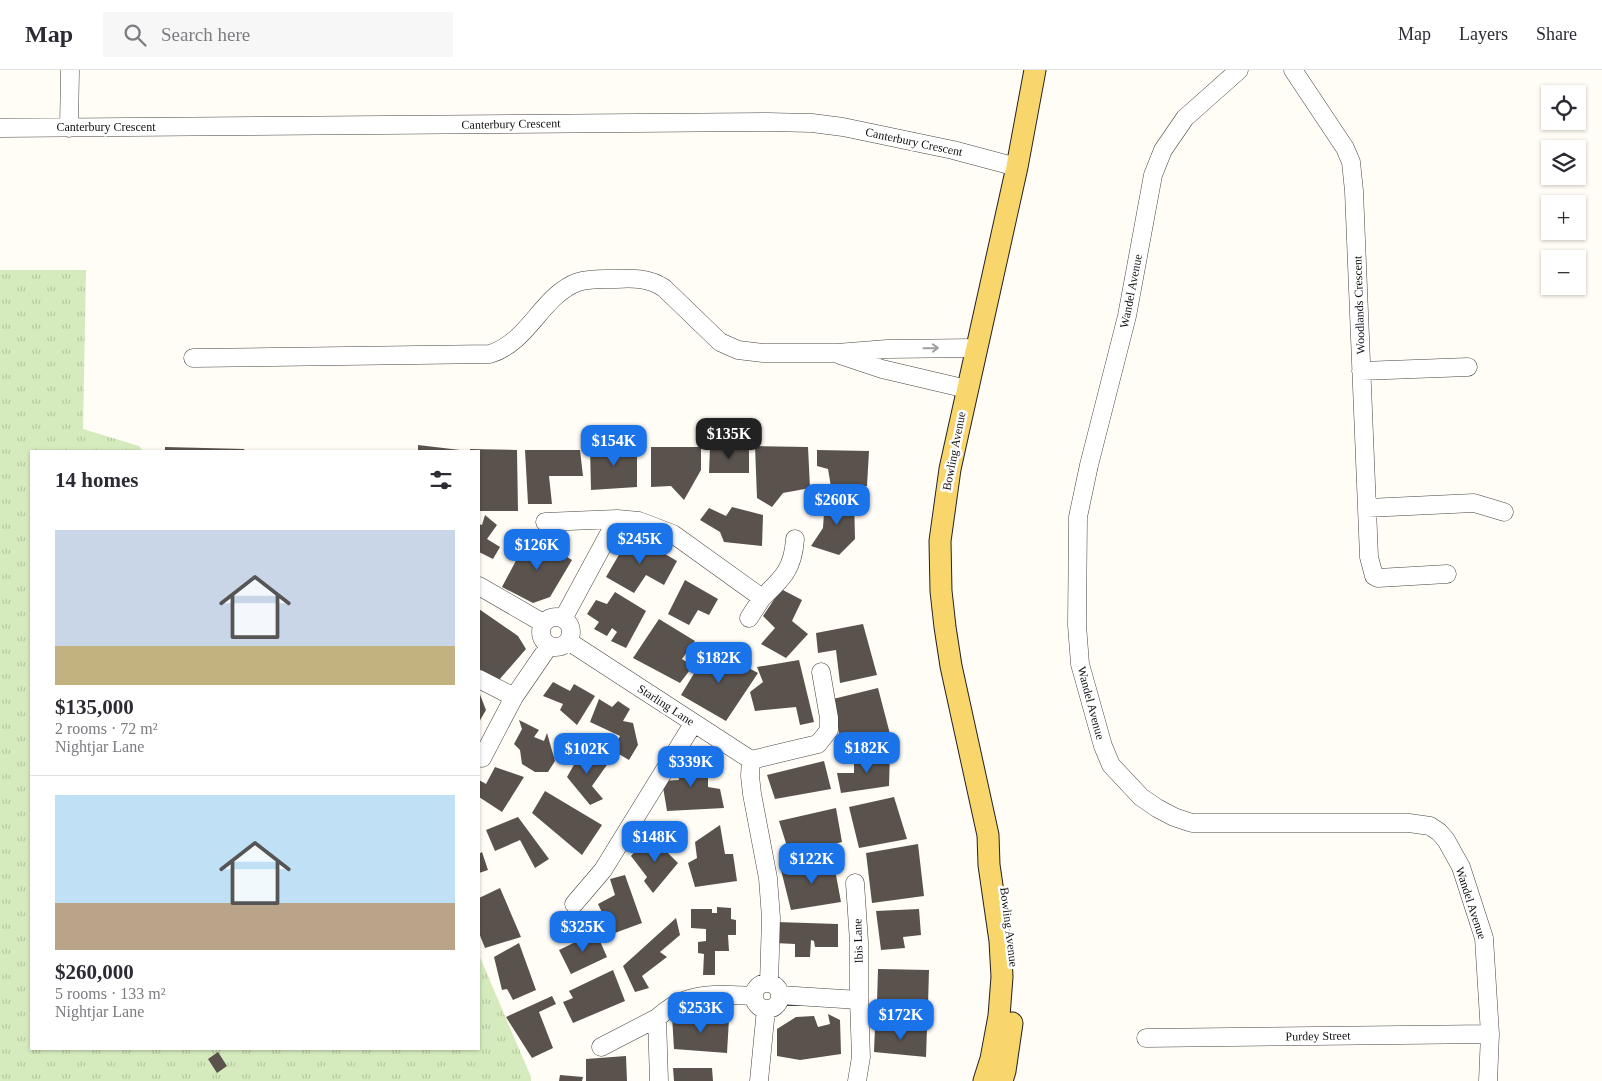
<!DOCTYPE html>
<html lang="en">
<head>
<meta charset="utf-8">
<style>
  body { margin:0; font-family:"Times New Roman",serif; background:#f7f7f7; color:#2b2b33; height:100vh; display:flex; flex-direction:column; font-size:19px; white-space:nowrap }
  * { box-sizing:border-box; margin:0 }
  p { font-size:16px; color:#7c7c81 }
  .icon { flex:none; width:28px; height:28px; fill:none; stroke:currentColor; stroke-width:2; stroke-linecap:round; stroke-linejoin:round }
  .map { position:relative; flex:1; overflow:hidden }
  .sheet { position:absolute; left:30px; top:380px; width:450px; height:600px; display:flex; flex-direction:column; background:#fff; border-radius:0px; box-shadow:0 1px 4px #0004 }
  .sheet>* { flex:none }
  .controls { position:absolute; left:1541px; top:15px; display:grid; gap:10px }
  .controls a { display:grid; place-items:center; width:45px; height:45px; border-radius:0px; background:#fff; box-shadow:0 1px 4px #0004; font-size:25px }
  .price { position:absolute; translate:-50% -42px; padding:0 11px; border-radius:10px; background:#1a73e8; color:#fff; font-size:16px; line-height:32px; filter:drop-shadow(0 1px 2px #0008) }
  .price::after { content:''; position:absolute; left:50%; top:30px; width:15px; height:11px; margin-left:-8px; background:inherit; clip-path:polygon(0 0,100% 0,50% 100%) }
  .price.current { background:#222; color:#fff }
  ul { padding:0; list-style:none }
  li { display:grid; align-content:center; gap:10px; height:265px; padding:0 25px }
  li+li { border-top:1px solid #e1e1e2 }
  li span { display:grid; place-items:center; height:155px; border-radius:0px; color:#555 }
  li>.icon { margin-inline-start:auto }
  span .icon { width:90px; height:90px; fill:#fffc; stroke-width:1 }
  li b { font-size:21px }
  h2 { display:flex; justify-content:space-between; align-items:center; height:60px; padding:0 25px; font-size:21px }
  header { display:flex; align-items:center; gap:30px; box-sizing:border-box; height:70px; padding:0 25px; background:#fff; border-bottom:1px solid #e1e1e2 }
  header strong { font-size:24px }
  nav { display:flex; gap:28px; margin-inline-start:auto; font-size:18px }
  .search { width:350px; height:45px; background:#f7f7f7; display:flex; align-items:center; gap:12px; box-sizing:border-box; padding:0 18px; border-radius:0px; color:#7c7c81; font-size:19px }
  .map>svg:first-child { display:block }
  .grass { fill:url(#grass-tufts) }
  .building { fill:#5a524d }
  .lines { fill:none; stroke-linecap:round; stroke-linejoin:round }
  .minor-casing { stroke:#444; stroke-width:19 }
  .major-casing { stroke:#222; stroke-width:23 }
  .minor { stroke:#fff; stroke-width:18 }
  .major { stroke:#f9d66b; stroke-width:21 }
  .oneway { stroke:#a0a0a0 }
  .labels { text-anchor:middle; stroke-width:5; stroke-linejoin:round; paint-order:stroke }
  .street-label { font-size:12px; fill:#111; stroke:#fff }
</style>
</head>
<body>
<header>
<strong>Map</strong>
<div class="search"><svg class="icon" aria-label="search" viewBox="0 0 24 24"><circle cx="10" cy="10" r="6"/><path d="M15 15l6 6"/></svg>Search here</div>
<nav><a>Map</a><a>Layers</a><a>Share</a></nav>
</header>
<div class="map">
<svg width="1602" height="1011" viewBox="0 0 1602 1011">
  <defs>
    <pattern id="grass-tufts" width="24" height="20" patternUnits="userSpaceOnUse" patternTransform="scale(1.25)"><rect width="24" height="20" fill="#d5ebbd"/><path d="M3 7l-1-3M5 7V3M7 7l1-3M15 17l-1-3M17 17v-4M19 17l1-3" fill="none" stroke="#b6c8a1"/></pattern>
  </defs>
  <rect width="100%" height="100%" fill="#fffdf5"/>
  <!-- grass -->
  <path class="grass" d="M0,200h86l-3,159 56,17 4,5h-112v598h448v-94l52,122v4h-531z"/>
  <!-- building -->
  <path class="building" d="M637,374v43l-46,3 -1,-43z
    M418,375l42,5v1h-42z
    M710,376h39v27h-40z
    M755,376l53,1 2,41 -27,5 -11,14 -15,-9z
    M165,377l79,2 1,2h-80z
    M651,377h50v23l-17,30 -13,-14 -20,1z
    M470,379l47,1 1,61h-39v-60h-9z
    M525,380h55l3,26h-34l3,28h-24z
    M817,380l52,1 -2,35 -36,1 -3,-18 -11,-3z
    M854,427l1,42 -16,16 -28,-9 12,-18 2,-30z
    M732,437l31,8 -1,31 -38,-4 -4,-10 -20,-12 9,-12 17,8z
    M485,445l12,10 -10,14 13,8 -7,12 -14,-7v-28l3,1z
    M530,464l42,26 -22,37 -17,6 -31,-16z
    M631,464l46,27 -13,24 -18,-10 -12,18 -28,-16z
    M685,510l33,19 -9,16 -11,-5 -9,15 -21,-11z
    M781,519l21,11 -10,21 16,13 -22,24 -25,-14 14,-16 -12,-12z
    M615,522l31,19 -20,37 -15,-7 6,-9 -5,-4 -5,8 -13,-7 5,-7 -12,-8 9,-14 11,4z
    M479,539l39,27 8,13 -27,31 -20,-11z
    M659,549l36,22 -13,18 11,7 -13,17 -47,-25z
    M863,554l14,51 -37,8 -4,-33 -18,3 -2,-20z
    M710,577l48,26 -32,48 -45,-26z
    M799,590l15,62 -14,3 -4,-18 -41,4 -5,-19 13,-10 -6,-15z
    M553,612l17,9 4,-7 21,12 -18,29 -17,-15 3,-6 -20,-8z
    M878,618l12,46 -49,11 -8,-46z
    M479,622l7,18 -7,12z
    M599,629l13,8 6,-6 12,8 -7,12 10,2 5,22 -9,15 -17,-10 8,-14 -30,-14z
    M519,650l20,10 -5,7 10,4 3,-8 8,28 -7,11h-13l-13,-8 -2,-14 -6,-6 8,-15z
    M583,679l26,13 -17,24 11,13 -13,6 -23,-28z
    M890,682l-1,34 -48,7 -4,-20h17v-15z
    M702,687l6,19v11l12,2 4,19 -57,3 -5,-30 17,-1 -2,-21z
    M824,691l7,28 -56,10 -8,-24z
    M495,697l29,10 -22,35 -23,-15v-17l7,4z
    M545,721l57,34 -20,30 -50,-42z
    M894,727l13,42 -48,9 -10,-41z
    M836,738l6,34 -52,14 -11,-35z
    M518,747l31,42 -14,9 -15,-28 -25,11 -9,-21z
    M720,755l5,29h8l4,27 -42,6 -7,-24 9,-5 -2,-16z
    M660,769l15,11 -7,3 10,10 -25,30 -9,-12 3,-4 -16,-21 11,-13 9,5z
    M918,774l6,52 -52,7 -6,-50z
    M482,782l6,18 -9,3v-19z
    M833,789l8,43 -50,8 -10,-40z
    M625,805l17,48 -30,11 -14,-30 17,-9 -5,-16z
    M500,818l21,49 -36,11 -6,-15v-35z
    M717,837l14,1v11l5,1v15h-8l1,16h-14v24h-12l1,-21 -6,-1v-11l8,-1v-12l-15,-1v-19h21v4h5z
    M919,839l2,26 -18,2 2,11 -24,2 -5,-39z
    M676,848l4,17 -20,17 7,5 -25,19 7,12 -14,4 -12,-26z
    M776,852l62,2v23h-23l-1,-6 -3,-1 -1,17h-15v-13l-21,-1z
    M596,862l11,25 -36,17 -12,-24z
    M519,873l17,47 -23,10 -6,-11 -5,1 -8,-33z
    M878,899l51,1 -1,35 -51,-2z
    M613,900l12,31 -52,22 -10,-21 10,-4 -4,-7z
    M552,926l4,8 -17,8 14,36 -21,10 -26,-41z
    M828,944l12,6 1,34 -41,6 -23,-4v-27l19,-12 18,-1 4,11 12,-3z
    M672,946l57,3 -2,34 -53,-4z
    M875,957l52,1 -1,29 -52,-5z
    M218,982l9,14 -10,7 -9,-14z
    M626,986l1,25h-41v-22z
    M673,998h39l1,13h-39z
    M560,1005l23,2 -1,4h-23z"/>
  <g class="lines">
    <defs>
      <path id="minor" d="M1239,0l-54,48 -22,32 -10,25 -26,141 -38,149 -11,52 -1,108 3,39 23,82 8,19 30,32 16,11 17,9 18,6h217l21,3 9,6 7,8 15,27 23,71 6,96 -2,47
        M1293,0l52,78 6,14 3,29 15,366 5,19 4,2 69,-4
        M0,58l767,-6 45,1 31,4 110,23 64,17
        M69,58l1,-58
        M840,285l42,14 85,20
        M193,288l297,-4c39,-12 52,-59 88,-72 12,-4 26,-3 38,-3 18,-1 33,-1 48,9l56,54 18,8 25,3h74l50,-4 89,-1
        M1361,301l107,-4
        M1367,438l107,-5 30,9
        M545,452l72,-3
        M479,516l64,37
        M541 562a15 15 0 1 1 30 0a15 15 0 1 1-30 0Z
        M749,548l13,-20
        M563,549l54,-100 22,2 34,13 89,64c21,-20 31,-29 33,-59
        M568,571l183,119 -1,16 2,18 16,84 3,40 -2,65
        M479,609l35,18
        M482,688l32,-61 35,-51
        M751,690l67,-16 11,-14v-12l-8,-46
        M855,813l4,59v58
        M574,834l29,-34 90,-146
        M754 926a13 13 0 1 1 26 0a13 13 0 1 1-26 0Z
        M780,925l79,5 2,57 -4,24
        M657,948c8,-7 17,-14 26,-17 22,-9 48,-6 70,-5
        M1146,968l344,-4
        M601,977l56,-29 2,63
        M759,1011l7,-72"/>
      <path id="major" d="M984,1011l7,-22 8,-43 3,-39 -2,-36 -11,-76 -1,-30 -37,-169 -6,-39 -4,-36 -1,-50 10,-72 67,-302 18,-97
        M1002,1011l3,-10 7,-48"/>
    </defs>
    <!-- minor casing -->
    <use href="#minor" class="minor-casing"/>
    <!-- major casing -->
    <use href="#major" class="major-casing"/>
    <!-- minor -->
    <use href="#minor" class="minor"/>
    <!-- major -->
    <use href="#major" class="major"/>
  </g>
  <!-- one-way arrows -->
  <defs><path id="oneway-shaft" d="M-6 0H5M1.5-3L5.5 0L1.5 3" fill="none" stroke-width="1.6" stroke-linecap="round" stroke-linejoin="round" transform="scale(1.25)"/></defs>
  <use class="oneway" href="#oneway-shaft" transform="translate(931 278) rotate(-1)"/>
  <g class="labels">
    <!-- street labels -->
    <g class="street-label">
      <text transform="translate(511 54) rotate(-1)" y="4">Canterbury Crescent</text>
      <text x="106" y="61">Canterbury Crescent</text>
      <text transform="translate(914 72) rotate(12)" y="4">Canterbury Crescent</text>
      <text transform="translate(1131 221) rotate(-79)" y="4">Wandel Avenue</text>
      <text transform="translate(1359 235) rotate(-92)" y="4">Woodlands Crescent</text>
      <text transform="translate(954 381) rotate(-79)" y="4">Bowling Avenue</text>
      <text transform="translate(1091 633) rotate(75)" y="4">Wandel Avenue</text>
      <text transform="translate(666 635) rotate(33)" y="4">Starling Lane</text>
      <text transform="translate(1471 833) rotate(72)" y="4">Wandel Avenue</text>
      <text transform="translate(1009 857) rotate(83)" y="4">Bowling Avenue</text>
      <text transform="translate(858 871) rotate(-92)" y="4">Ibis Lane</text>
      <text transform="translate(1318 966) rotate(-1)" y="4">Purdey Street</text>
    </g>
  </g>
</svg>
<div class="controls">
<a><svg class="icon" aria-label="locate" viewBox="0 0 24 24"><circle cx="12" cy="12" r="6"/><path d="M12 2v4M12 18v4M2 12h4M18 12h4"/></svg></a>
<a><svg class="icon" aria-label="layers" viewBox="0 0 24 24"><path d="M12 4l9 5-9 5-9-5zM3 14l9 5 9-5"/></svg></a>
<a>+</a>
<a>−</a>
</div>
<b class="price current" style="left:729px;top:390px">$135K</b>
<b class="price" style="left:614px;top:397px">$154K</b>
<b class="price" style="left:837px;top:456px">$260K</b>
<b class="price" style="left:640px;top:495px">$245K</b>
<b class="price" style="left:537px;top:501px">$126K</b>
<b class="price" style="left:719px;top:614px">$182K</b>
<b class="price" style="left:867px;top:704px">$182K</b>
<b class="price" style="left:587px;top:705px">$102K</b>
<b class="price" style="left:691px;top:718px">$339K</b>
<b class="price" style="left:655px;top:793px">$148K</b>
<b class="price" style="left:812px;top:815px">$122K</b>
<b class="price" style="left:583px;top:883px">$325K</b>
<b class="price" style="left:701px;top:964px">$253K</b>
<b class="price" style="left:901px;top:971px">$172K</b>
<section class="sheet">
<h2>14 homes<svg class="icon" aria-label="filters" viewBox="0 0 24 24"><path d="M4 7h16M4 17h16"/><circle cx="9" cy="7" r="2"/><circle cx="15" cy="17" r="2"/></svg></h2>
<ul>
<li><span style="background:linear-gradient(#c9d6e8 75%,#c2b280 0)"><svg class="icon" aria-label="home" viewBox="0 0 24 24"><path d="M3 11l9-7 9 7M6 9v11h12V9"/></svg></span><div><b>$135,000</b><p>2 rooms · 72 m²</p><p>Nightjar Lane</p></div></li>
<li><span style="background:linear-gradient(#bfe0f5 70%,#b9a48a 0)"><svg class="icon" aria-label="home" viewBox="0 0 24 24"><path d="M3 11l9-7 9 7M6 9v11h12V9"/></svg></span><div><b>$260,000</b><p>5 rooms · 133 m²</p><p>Nightjar Lane</p></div></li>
</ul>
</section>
</div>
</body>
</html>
